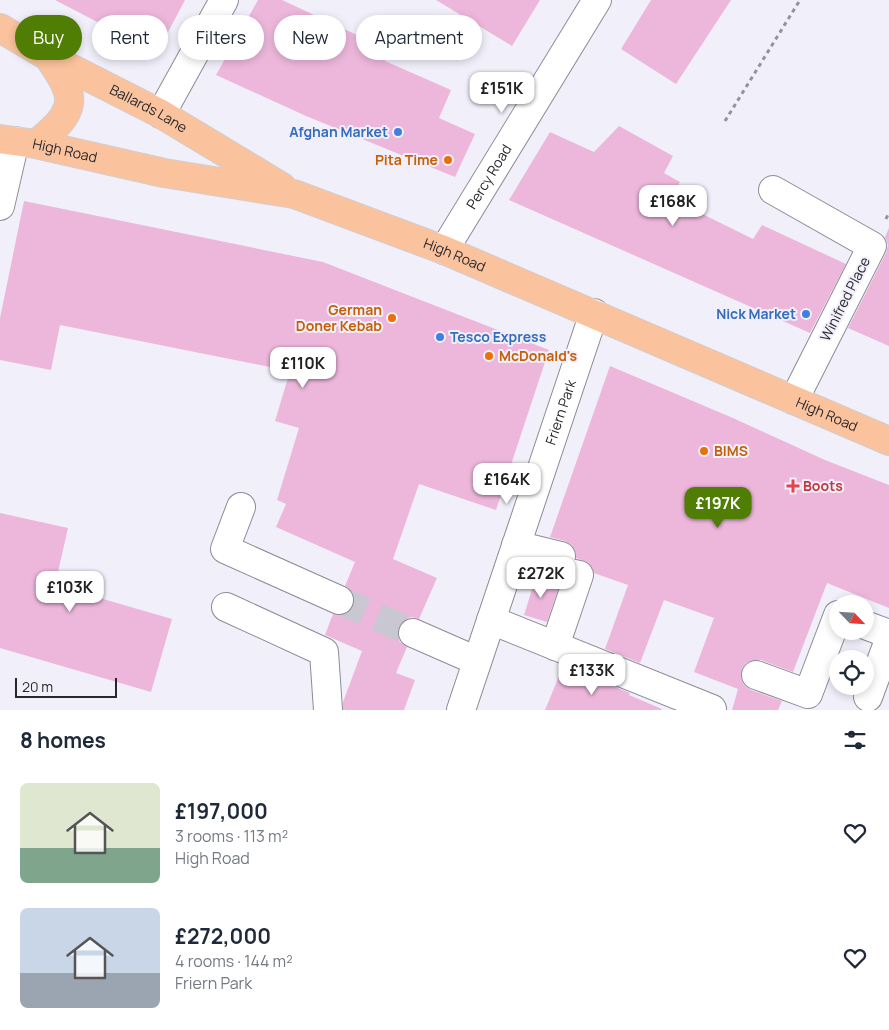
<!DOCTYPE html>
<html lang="en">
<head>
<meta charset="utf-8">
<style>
  body { margin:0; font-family:Manrope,sans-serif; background:#f2f2f3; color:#1f2937; height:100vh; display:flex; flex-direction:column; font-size:19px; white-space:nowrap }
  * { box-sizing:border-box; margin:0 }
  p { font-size:16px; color:#747a83 }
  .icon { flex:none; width:28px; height:28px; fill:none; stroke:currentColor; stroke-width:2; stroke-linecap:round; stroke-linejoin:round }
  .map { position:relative; height:710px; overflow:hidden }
  .sheet { display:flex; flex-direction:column; background:#fff; flex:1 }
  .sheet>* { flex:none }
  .hud { position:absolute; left:15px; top:15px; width:500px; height:45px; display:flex; gap:10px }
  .needle { width:32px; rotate:115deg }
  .tools { position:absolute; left:829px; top:595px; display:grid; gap:10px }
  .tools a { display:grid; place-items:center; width:45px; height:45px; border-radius:50%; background:#fff; box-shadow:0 2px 8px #0003; font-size:25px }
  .scale { position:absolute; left:15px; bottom:12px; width:102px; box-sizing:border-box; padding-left:5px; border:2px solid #28272b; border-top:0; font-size:14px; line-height:18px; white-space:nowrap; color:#28272b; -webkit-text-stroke:4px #f1effa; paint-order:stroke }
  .price { position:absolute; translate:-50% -42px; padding:0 11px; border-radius:10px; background:#fff; color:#222; font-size:16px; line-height:32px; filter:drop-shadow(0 1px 2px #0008) }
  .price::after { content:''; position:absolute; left:50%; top:30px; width:15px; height:11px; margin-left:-8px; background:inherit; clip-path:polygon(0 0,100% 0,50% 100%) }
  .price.on { background:#507e04; color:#fff }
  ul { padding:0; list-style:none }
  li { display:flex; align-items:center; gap:15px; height:125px; padding:0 20px }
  li span { display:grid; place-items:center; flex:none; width:140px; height:100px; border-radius:8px; color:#555 }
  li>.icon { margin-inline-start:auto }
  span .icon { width:60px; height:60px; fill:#fffc; stroke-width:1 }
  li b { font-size:21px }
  h2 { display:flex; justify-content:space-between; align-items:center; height:60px; padding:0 20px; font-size:21px }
  .chip { padding:0 18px; border-radius:22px; background:#fff; box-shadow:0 2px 8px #0003; font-size:18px; line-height:45px }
  .chip.on { background:#507e04; color:#fff }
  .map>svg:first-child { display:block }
  .building { fill:#edb7dc }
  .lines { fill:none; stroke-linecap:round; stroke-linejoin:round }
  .minor-tunnel { stroke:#c9c7d1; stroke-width:28; stroke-dasharray:28 14; stroke-linecap:butt }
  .minor-casing { stroke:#8d8b96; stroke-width:30 }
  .major-casing { stroke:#d0cfd0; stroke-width:30 }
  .path { stroke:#94929a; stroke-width:3; stroke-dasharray:4 4; stroke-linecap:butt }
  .minor { stroke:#fff; stroke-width:28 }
  .major { stroke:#fac29d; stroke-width:28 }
  .shop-dot { fill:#3f7fe0; stroke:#f1effa; stroke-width:2 }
  .food-dot { fill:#e8710a; stroke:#f1effa; stroke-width:2 }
  .health-dot { fill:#e0444e; stroke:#f1effa; stroke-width:2 }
  .labels { text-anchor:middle; stroke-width:4; stroke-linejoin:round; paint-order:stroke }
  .street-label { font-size:14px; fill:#28272b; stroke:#f1effa }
  .shop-label { font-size:14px; font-weight:bold; fill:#366cbe; stroke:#f1effa; text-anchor:end }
  .food-label { font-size:14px; font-weight:bold; fill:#c56008; stroke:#f1effa; text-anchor:end }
  .health-label { font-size:14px; font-weight:bold; fill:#be3a42; stroke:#f1effa; text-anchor:start }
</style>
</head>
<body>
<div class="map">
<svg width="889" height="710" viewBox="0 0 889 710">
  <rect width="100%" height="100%" fill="#f1effa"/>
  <!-- building -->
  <path class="building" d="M55,0h130l-28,53z
    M258,0h24l107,50 -4,11 66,29 -12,28 36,16 -20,43 -149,-61 -90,-41z
    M436,0h104l-28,46z
    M651,0h80l-55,84 -55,-35z
    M619,126l54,30 -9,17 16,9 -10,16 83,41 9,-14 84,39 -36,69 -301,-133 41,-68 44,20z
    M24,201l299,61 226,88 -53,160 -77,-26 -26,75 44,19 -18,41 -7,-2 -8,3 -5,7 -2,7 3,8 7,5 -11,26 19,7 -11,30h-61v-8l19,-51 -37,-16 8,-21 8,1 7,-2 5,-7 1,-8 -2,-7 -7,-5 10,-24 -79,-35 10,-23 -9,-4 22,-72 -24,-7 15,-50 -230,-46 -9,45 -51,-10v-42z
    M889,228v118l-41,-18 38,-75 2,-8 -3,-8z
    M610,366l123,52 92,42 64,25v123l-62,-25 -34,89 -32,-12h-7l-8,3 -4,6 -1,9 3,7 7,5 31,11 -4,9h-46l6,-21 -44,-17 20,-54 -50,-18 -24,63 -35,-14 23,-64 -34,-12 -5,-10 -13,-5v-5l-4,-8 -7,-4 -15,-4z
    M0,513l68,15 -13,57 117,34 -21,73 -151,-44z
    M539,567l1,6 4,7 7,5 8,2 -12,35 -23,-7z
    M562,669l31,12 1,-3 36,15 -1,2 33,14 -1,1h-116z"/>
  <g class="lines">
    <!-- minor-tunnel -->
    <path class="minor-tunnel" d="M339,600l74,33"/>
    <defs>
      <g id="minor">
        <path d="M161,114l63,-114"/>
        <path d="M773,190l99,56 -78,154"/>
        <path d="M0,206l15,-65"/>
        <path id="s1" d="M444,250l153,-250"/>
        <path d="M241,507l-16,42 114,51"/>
        <path d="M516,545l45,11 -6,14 24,5 -24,71"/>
        <path d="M226,607l98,45 4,58"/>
        <path d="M491,620l221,89"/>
        <path d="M865,625l24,9"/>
        <path d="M413,633l64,28"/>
        <path d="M756,675l52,19 30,-79"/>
        <path d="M868,697l21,-57"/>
        <path id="s2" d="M461,710l133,-397"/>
      </g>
      <g id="major">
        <path id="s3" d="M0,28l49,29 112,57 121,73"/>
        <path id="s4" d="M0,139l36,5 128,29 130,21 150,56 445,191"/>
        <path d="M36,144c14,-12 39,-30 32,-52 -3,-12 -13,-24 -19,-35"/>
      </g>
    </defs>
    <!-- minor casing -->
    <use href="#minor" class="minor-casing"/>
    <!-- major casing -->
    <use href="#major" class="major-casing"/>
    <!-- path -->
    <path class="path" d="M725,121l75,-121
      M886,219l3,-7"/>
    <!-- minor -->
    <use href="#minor" class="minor"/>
    <!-- major -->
    <use href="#major" class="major"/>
  </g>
  <!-- markers -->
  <g class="shop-dot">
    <circle cx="398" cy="132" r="5"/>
    <circle cx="806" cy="314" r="5"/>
    <circle cx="440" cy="337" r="5"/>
  </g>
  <g class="food-dot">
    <circle cx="448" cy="160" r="5"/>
    <circle cx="392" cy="318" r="5"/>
    <circle cx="489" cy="356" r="5"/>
    <circle cx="704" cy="451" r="5"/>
  </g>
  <path class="health-dot" d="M790.5 478.5h5v5h5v5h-5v5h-5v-5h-5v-5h5z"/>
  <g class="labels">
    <!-- street labels -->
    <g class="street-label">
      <text dy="5" stroke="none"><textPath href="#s3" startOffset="169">Ballards Lane</textPath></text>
      <text dy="5" stroke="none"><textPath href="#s4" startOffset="66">High Road</textPath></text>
      <text dy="5" stroke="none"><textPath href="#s1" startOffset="86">Percy Road</textPath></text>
      <text dy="5" stroke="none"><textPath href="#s4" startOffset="471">High Road</textPath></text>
      <text transform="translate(845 299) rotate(-63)" y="5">Winifred Place</text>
      <text dy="5" stroke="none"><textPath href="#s2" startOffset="314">Friern Park</textPath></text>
      <text dy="5" stroke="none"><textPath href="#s4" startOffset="876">High Road</textPath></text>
    </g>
    <!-- shop labels -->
    <g class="shop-label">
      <text x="388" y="137">Afghan Market</text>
      <text x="796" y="319">Nick Market</text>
      <text x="450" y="342" text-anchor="start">Tesco Express</text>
    </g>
    <!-- food labels -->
    <g class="food-label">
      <text x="438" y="165">Pita Time</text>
      <text x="382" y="315">German<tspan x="382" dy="16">Doner Kebab</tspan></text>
      <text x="499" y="361" text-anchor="start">McDonald's</text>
      <text x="714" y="456" text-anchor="start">BIMS</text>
    </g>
    <!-- health labels -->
    <g class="health-label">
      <text x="803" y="491">Boots</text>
    </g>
  </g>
</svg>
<div class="tools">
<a><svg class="needle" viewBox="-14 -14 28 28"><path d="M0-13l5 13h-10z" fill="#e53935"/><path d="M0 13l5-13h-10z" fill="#747a83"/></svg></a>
<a><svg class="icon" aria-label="locate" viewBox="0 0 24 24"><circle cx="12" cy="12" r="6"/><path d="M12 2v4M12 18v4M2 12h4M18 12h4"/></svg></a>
</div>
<div class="scale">20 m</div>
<b class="price" style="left:502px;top:114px">£151K</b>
<b class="price" style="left:673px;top:227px">£168K</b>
<b class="price" style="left:303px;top:389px">£110K</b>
<b class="price" style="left:507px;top:505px">£164K</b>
<b class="price on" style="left:718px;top:529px">£197K</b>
<b class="price" style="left:541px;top:599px">£272K</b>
<b class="price" style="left:70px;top:613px">£103K</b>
<b class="price" style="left:592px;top:696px">£133K</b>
<div class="hud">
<a class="chip on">Buy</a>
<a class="chip">Rent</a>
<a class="chip">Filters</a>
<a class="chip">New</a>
<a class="chip">Apartment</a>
</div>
</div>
<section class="sheet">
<h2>8 homes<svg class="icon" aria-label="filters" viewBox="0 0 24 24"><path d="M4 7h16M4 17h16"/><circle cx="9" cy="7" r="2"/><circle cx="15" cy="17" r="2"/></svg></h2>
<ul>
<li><span style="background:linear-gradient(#dfe7d0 65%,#7fa58c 0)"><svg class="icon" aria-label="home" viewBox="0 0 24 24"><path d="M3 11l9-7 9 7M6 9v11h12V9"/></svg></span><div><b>£197,000</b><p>3 rooms · 113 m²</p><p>High Road</p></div><svg class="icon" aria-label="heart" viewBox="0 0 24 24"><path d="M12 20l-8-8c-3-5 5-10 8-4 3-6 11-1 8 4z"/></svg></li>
<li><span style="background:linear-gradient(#c9d6e8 65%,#9aa5b1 0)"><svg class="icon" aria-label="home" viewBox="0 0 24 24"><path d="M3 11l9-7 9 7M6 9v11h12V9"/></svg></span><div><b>£272,000</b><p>4 rooms · 144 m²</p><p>Friern Park</p></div><svg class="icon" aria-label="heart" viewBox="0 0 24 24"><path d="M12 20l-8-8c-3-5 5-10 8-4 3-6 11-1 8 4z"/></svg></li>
</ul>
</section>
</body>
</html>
